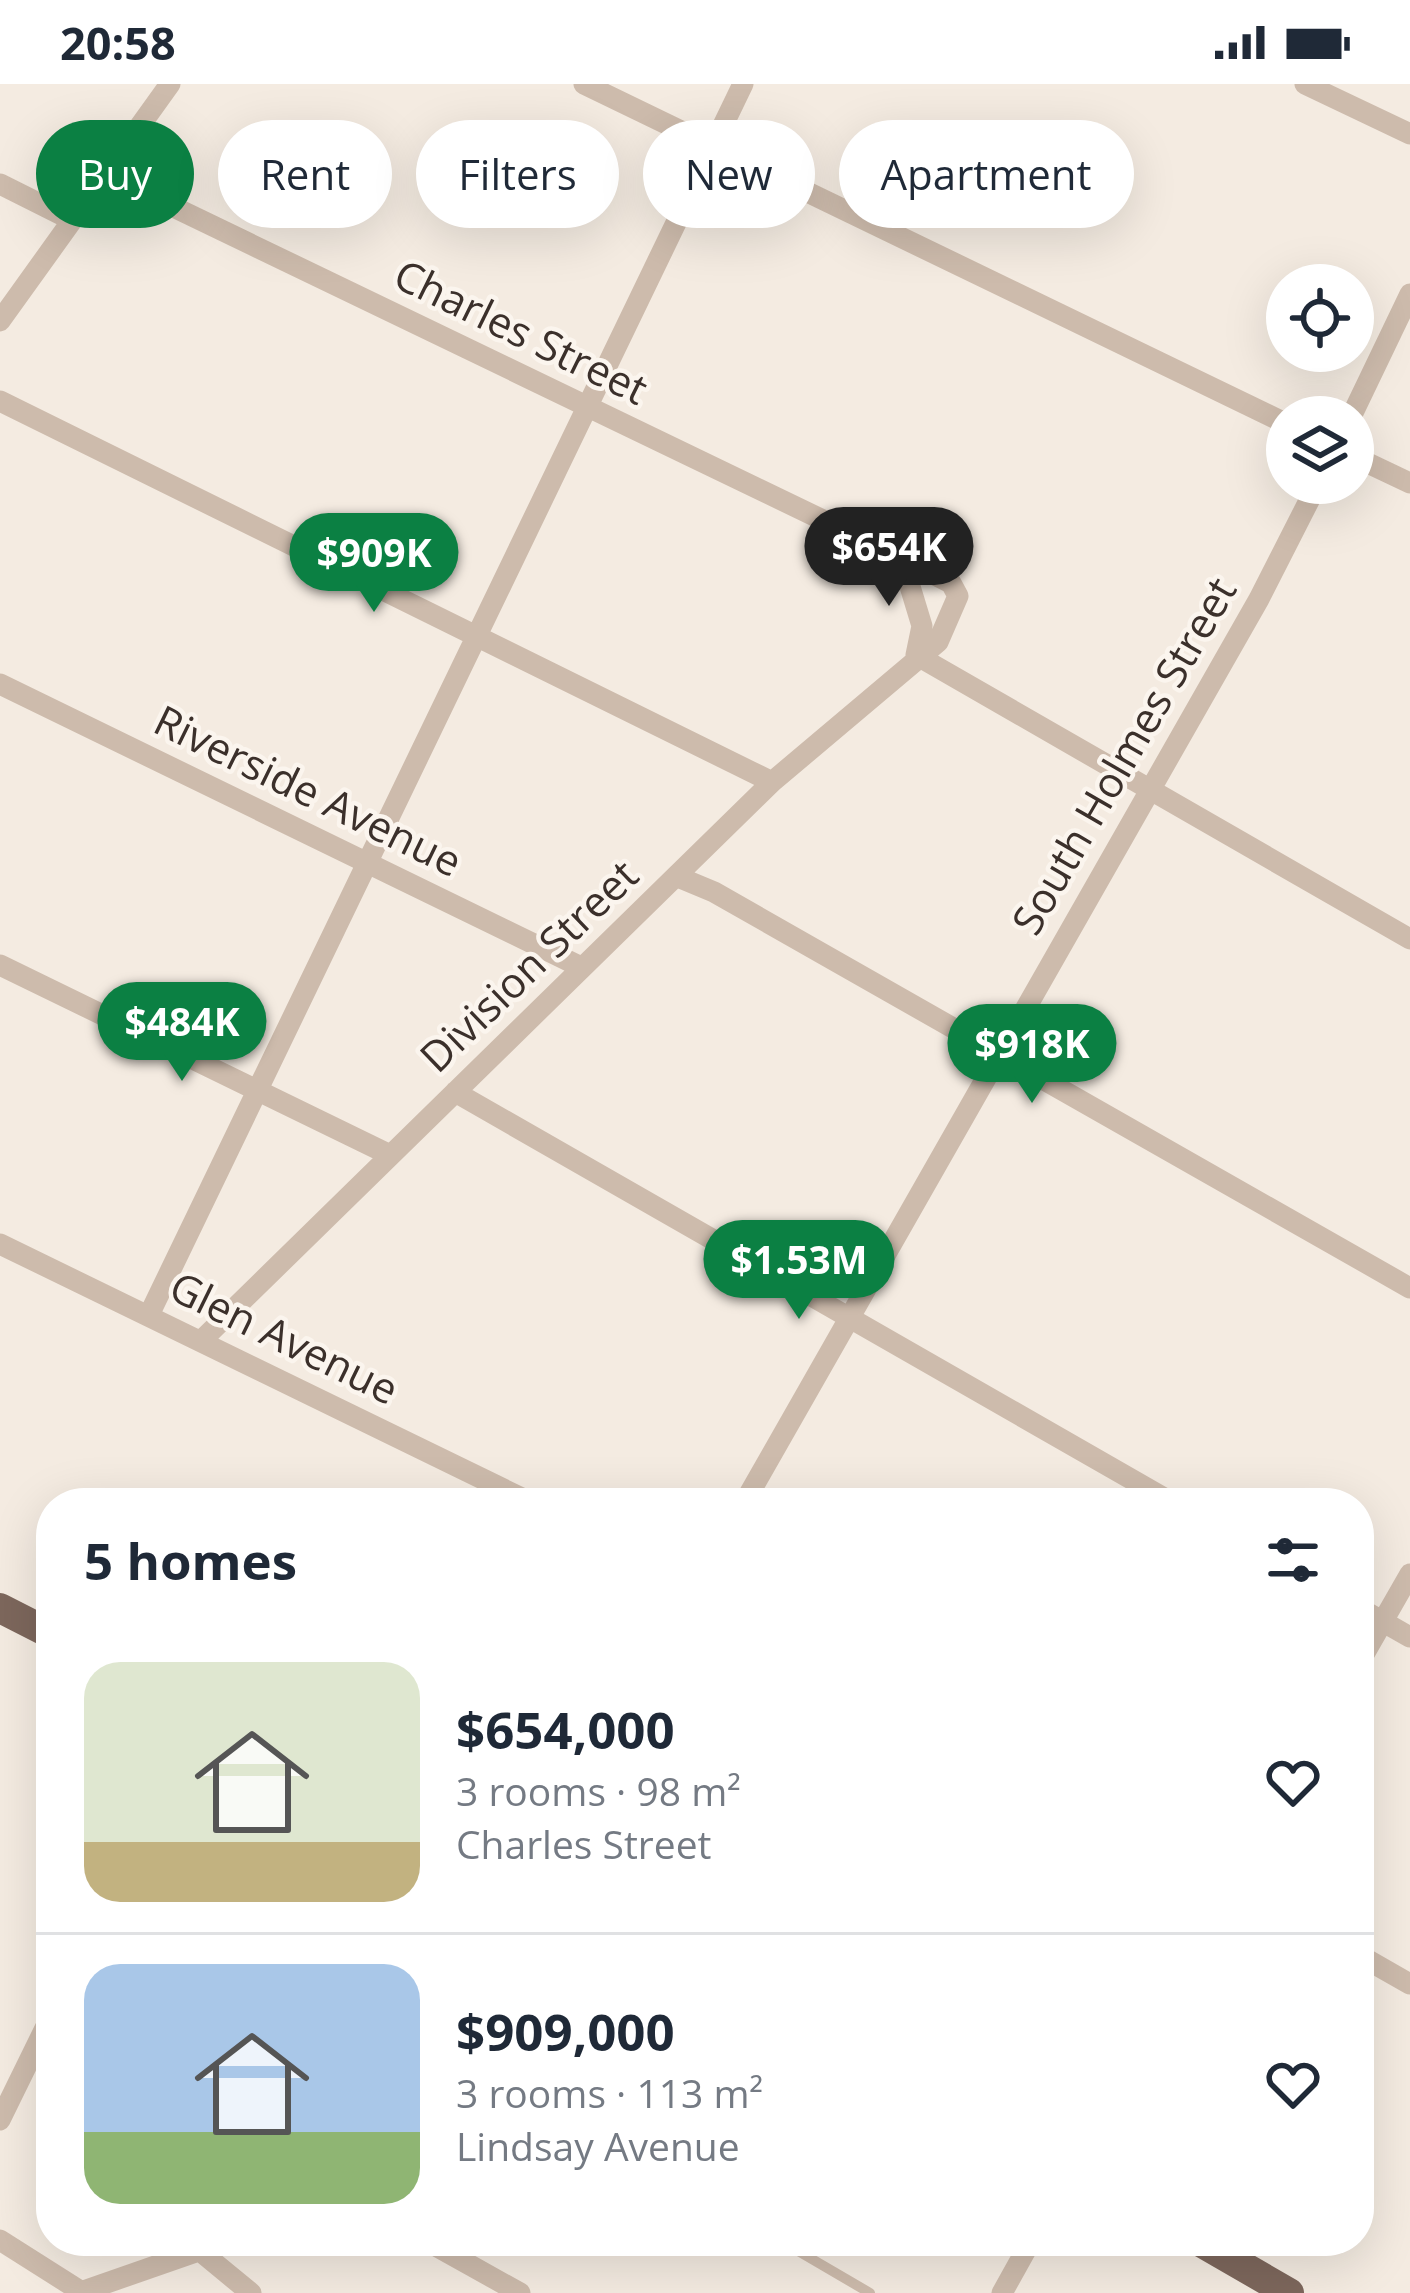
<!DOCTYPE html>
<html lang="en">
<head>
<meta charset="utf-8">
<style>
  body { margin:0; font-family:"Open Sans",sans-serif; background:#f2f2f3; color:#1f2937; height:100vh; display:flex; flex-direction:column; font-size:45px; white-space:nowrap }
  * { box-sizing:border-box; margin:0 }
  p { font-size:39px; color:#747a83 }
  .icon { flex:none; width:66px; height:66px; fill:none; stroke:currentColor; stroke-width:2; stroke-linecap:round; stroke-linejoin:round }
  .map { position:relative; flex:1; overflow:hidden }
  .drawer { position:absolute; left:36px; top:1404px; width:1338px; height:768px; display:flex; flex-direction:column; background:#fff; border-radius:48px; box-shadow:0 12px 48px #0002 }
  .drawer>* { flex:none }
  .hud { position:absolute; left:36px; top:36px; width:1338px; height:108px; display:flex; gap:24px }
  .buttons { position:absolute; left:1266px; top:180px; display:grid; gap:24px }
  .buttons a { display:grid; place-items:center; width:108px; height:108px; border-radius:50%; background:#fff; box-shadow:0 12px 48px #0002; font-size:60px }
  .price { position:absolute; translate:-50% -102px; padding:0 27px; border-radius:42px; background:#0b8043; color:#fff; font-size:39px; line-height:78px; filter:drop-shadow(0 3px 6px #0008) }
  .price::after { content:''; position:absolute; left:50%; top:72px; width:36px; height:27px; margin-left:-18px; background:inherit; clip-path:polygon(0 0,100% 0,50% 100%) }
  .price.current { background:#222; color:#fff }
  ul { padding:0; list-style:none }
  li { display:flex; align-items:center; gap:36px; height:300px; padding:0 48px }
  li+li { border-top:3px solid #e0e1e3 }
  li span { display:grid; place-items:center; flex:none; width:336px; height:240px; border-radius:36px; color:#555 }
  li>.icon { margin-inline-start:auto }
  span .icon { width:144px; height:144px; fill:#fffc; stroke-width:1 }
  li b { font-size:51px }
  h2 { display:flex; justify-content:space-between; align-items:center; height:144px; padding:0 48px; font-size:51px }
  .pill { padding:0 42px; border-radius:54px; background:#fff; box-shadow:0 12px 48px #0002; font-size:42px; line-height:108px }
  .pill.current { background:#0b8043; color:#fff }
  .status { display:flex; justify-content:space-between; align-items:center; height:84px; padding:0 60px; background:#fff; direction:ltr }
  .status svg { height:33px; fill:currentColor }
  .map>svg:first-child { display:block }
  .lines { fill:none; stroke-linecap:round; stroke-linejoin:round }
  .service { stroke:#cdbbac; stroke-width:10 }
  .minor { stroke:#cdbbac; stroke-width:21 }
  .primary { stroke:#7d675c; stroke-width:30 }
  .labels { text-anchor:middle; stroke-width:9; stroke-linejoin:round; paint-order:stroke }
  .street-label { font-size:42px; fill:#3b302b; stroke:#fbf5ee }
</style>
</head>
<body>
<div class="status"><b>20:58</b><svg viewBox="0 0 49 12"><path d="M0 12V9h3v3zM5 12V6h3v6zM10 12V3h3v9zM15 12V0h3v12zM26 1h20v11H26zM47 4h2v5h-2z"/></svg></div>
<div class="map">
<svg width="1410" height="2209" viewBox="0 0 1410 2209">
  <rect width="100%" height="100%" fill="#f4ebe1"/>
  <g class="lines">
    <!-- service -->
    <path class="service" d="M781,2157l89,52"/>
    <!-- minor -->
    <path class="minor" d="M584,0l703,340
      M1305,0l105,50
      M105,90l776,374 70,35 7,13 -20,46 -166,140 -570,558
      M0,100l72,36
      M0,237l170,-237
      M0,317l772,381
      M1351,333l59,-123
      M1353,372l57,27
      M902,476l20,66 -6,29
      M916,571l494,284
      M0,600l581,283
      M678,793l36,15 696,396
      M0,881l388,189
      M455,1008l718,411
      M0,1160l532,259
      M149,1231l594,-1231
      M744,1419l515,-904 59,-116
      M1359,1524l51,29
      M1359,1579l51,-89
      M1359,1871l51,29
      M0,2036l51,-104
      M0,2156l82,52
      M427,2157l93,52
      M200,2167l51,42
      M78,2209l149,-52
      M1002,2209l29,-52"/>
    <!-- primary -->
    <path class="primary" d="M0,1524l51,26
      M1199,2157l90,52"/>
  </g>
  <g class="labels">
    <!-- street labels -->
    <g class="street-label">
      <text transform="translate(521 248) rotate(26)" y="15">Charles Street</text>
      <text transform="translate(1124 672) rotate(-60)" y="15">South Holmes Street</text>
      <text transform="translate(308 707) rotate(26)" y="15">Riverside Avenue</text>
      <text transform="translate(529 882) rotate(-44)" y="15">Division Street</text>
      <text transform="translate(284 1254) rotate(26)" y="15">Glen Avenue</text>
    </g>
  </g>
</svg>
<div class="buttons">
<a><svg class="icon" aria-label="locate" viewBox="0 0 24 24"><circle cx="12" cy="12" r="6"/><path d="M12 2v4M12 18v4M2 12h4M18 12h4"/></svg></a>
<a><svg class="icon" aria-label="layers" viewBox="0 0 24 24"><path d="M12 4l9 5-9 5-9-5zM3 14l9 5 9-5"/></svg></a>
</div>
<b class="price current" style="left:889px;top:525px">$654K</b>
<b class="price" style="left:374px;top:531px">$909K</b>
<b class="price" style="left:182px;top:1000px">$484K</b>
<b class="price" style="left:1032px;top:1022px">$918K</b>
<b class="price" style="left:799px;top:1238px">$1.53M</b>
<div class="hud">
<a class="pill current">Buy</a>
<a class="pill">Rent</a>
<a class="pill">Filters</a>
<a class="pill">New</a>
<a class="pill">Apartment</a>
</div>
<section class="drawer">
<h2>5 homes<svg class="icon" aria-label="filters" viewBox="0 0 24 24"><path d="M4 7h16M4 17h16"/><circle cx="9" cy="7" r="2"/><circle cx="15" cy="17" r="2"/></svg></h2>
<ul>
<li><span style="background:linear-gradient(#dfe7d0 75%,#c2b280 0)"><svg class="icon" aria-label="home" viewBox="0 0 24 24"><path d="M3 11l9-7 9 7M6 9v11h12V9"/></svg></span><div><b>$654,000</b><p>3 rooms · 98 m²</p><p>Charles Street</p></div><svg class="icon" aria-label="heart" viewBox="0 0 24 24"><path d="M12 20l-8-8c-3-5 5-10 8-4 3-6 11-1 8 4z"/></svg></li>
<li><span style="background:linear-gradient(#a9c7e8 70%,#8fb573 0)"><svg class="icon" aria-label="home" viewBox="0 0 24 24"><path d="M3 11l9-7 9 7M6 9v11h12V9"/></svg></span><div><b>$909,000</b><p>3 rooms · 113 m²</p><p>Lindsay Avenue</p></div><svg class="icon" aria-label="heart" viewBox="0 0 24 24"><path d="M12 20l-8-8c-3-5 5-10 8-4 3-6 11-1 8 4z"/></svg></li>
</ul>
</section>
</div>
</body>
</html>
